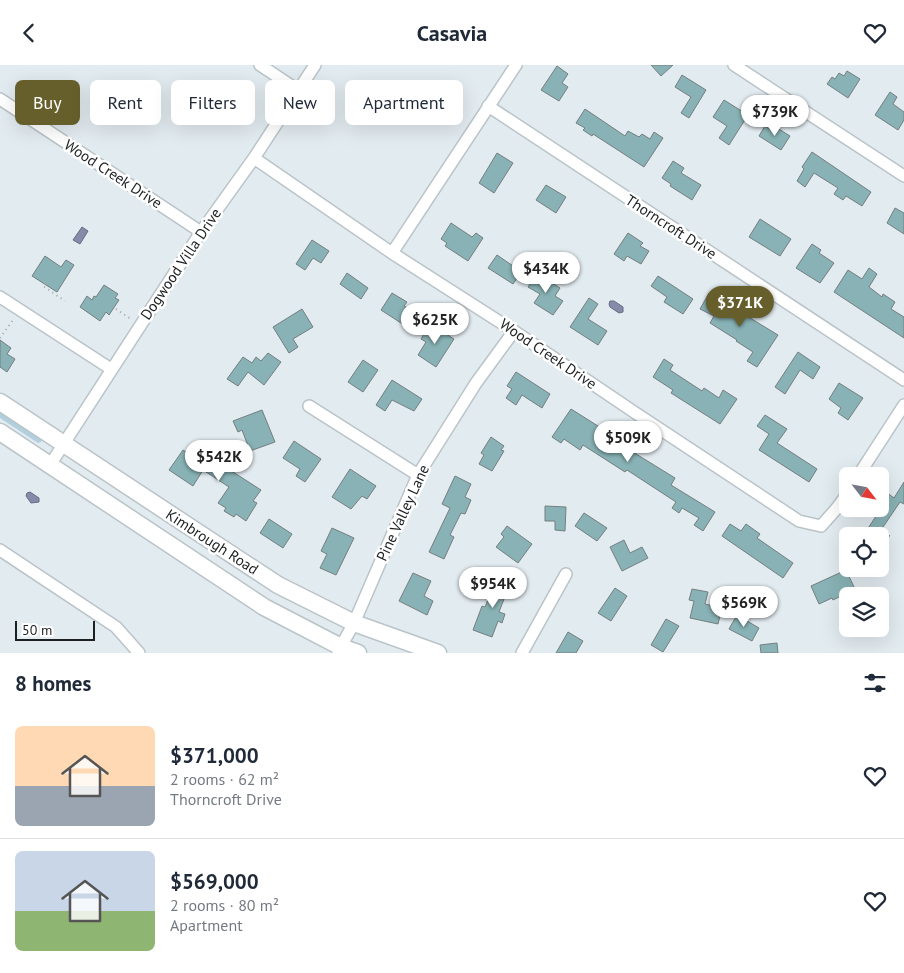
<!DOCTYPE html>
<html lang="en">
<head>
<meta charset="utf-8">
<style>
  body { margin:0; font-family:"PT Sans",sans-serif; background:#f6f6f7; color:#1f2937; height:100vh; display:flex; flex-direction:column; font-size:19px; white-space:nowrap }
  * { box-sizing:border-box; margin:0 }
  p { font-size:16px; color:#747a83 }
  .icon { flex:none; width:28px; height:28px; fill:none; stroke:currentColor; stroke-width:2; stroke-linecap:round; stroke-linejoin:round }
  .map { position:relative; height:588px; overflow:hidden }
  .details { display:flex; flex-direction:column; background:#fff; flex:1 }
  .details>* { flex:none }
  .guide { position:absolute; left:15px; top:15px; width:500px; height:45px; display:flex; gap:10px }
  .needle { width:32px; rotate:122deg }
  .buttons { position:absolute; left:839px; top:402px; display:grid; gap:10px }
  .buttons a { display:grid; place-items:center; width:50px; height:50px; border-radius:8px; background:#fff; box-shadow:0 5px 20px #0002; font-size:25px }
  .scale { position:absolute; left:15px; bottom:12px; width:80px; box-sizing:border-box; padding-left:5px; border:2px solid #1d2021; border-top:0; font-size:14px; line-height:18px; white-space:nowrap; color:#1d2021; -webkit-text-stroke:4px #fff; paint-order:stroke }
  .price { position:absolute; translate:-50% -42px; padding:0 11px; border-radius:18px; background:#fff; color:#222; font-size:16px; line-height:32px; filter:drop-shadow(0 1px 2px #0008) }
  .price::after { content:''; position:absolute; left:50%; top:30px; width:15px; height:11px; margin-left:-8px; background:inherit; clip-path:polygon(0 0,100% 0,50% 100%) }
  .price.current { background:#665f2c; color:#fff }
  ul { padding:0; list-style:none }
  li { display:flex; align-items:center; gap:15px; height:125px; padding:0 15px }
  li+li { border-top:1px solid #e0e1e3 }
  li span { display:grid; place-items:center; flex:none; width:140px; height:100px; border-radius:8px; color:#555 }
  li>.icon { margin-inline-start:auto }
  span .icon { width:60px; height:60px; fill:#fffc; stroke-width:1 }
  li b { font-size:21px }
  h2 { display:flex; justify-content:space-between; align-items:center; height:60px; padding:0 15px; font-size:21px }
  .pill { padding:0 18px; border-radius:8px; background:#fff; box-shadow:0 5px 20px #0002; font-size:18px; line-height:45px }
  .pill.current { background:#665f2c; color:#fff }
  header { display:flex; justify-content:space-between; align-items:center; height:65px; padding:0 15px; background:#fff; font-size:22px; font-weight:800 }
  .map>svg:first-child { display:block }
  .green { fill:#b1cfdc }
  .water { fill:#858caa; stroke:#666c81 }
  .building { fill:#88b2b5; stroke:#757e7f }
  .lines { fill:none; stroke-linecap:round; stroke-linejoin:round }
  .street-casing { stroke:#bac4c8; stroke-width:14 }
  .secondary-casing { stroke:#bac4c8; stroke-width:19 }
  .path { stroke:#9fa6a9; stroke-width:2; stroke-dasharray:1 4; stroke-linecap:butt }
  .street { stroke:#fff; stroke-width:11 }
  .secondary { stroke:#fff; stroke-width:16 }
  .labels { text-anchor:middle; stroke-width:5; stroke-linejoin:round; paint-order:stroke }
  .street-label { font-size:15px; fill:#1d2021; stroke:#fff }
</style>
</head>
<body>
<header><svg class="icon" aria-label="back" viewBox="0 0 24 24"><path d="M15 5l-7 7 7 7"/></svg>Casavia<svg class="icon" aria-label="heart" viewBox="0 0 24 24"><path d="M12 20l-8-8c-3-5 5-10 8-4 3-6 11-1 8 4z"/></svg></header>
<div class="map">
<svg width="904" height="588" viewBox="0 0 904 588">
  <rect width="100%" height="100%" fill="#e2ebf0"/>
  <!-- green -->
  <path class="green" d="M0,345l42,29 -1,3 -3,1 -38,-25z"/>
  <!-- water -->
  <path class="water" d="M82,162l6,4 -8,13 -7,-4z
    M610,236h4l9,6v5l-4,1 -9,-6 -1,-3z
    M30,427l9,6v4l-8,1 -5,-7 1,-3z"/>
  <!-- building -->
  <path class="building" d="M651,0h22l-12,11z
    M557,1l11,8 -6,9 6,4 -9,14 -18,-11z
    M847,6l13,8 -12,19 -21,-14 5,-7 3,2 4,-6 5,3z
    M682,10l24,15 -17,28 -8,-5 10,-16 -16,-10z
    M890,27l7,5 -4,7 11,8v8l-6,10 -23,-15z
    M724,35l24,15 -19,30 -10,-7 8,-12 -14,-9z
    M585,44l40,27 3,-5 11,6 3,-3 8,5 4,-7 9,6 -19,29 -51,-33 -1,2 -9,-6 2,-2 -9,-5z
    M765,61l6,4 3,-4 16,10 -9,14 -22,-14z
    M812,87l59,40 -9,14 -16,-10 -3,4 -9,-6 4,-6 -24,-15 -9,14 -8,-6 7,-12 -2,-2z
    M497,88l16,10 -19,30 -15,-10z
    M673,96l11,7 -3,5 20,12 -9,15 -22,-14 1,-2 -9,-6z
    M546,120l20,12 -10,16 -20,-13z
    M895,143l9,5v21l-17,-11z
    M760,154l31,20 -11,17 -31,-19z
    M451,158l21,14 4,-4 7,5 -15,23 -23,-15 2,-3 -6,-4z
    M628,168l15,10 -3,3 9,5 -8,13 -14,-8 -3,5 -10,-7z
    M312,175l17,11 -8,12 -8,-5 -8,12 -9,-6z
    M812,179l9,6 -2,3 15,10 -14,20 -24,-15z
    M497,190l19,13 -1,3 5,3 -7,10 -25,-16z
    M45,191l16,11 5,-7 8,5 -17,27 -25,-16z
    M869,203l8,6 -8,13 13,10 1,-3 12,8 -4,7 13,8v21l-70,-46 14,-22 14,9z
    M347,208l21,15 -7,11 -21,-15z
    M537,208l23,15 -5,8 8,5 -10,14 -19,-12 6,-9 -12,-7z
    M658,211l35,23 -10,15 -19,-12 3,-5 -16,-11z
    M104,220l14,9 -3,4 4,2 -10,15 -3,-3 -6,9 -20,-14 7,-11 5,4 2,-4 2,1z
    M392,228l15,9 -3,4 9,5 -9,14 -23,-15z
    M709,228l69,42 -21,32 -10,-6 6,-9 -17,-11 1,-1 -27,-17 4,-7 -14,-7z
    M589,233l9,6 -10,15 19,12 -9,14 -28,-18z
    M302,244l11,18 -20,12 5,8 -9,6 -16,-26z
    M430,259l24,15 -18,28 -18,-12 8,-13 -5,-3z
    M0,275l11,8 -4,6 8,5 -8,13 -7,-5z
    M798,287l22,15 -7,12 -13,-9 -15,24 -10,-7z
    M268,288l13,9 -17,23 -16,-13 -10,14 -11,-7 16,-22 9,6 4,-6 5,4z
    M664,294l9,6 -3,5 32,21 2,-3 15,10 4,-8 14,9 -17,25 -49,-31 2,-3 -20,-13z
    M363,295l15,10 -15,22 -15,-10z
    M516,307l34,22 -8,14 -20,-13 -6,10 -10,-7 6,-9 -5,-3z
    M392,315l30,19 -8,12 -22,-11 -7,11 -9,-6z
    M839,318l24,15 -15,22 -10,-7 3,-5 -12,-9z
    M571,344l46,29 -2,3 60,37 -4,7 44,27 -12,19 -9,-6 5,-7 -17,-10 -3,5 -7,-5 4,-6 -49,-32 -2,2 -42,-27 -3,5 -16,-11 -3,4 -9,-6z
    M262,345l13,32 -25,9 -8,-21 -4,2 -5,-11z
    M765,350l22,14 -10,14 40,26 -8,13 -50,-32 10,-16 -12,-8z
    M491,372l13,9 -3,4 3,1 -12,20 -13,-7 5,-9 -3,-2z
    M294,376l27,18 -16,23 -9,-6 4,-7 -17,-11z
    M207,382l13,9 -4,5 45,29 -8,11 4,2 -11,18 -10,-7 -2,3 -10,-6 2,-3 -8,-5 11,-16 -26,-17 -10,16 -24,-16 14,-20 16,10z
    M350,404l26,17 -9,13 -5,-3 -11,13 -19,-12z
    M455,411l16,8 -6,13 6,3 -6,14 -4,-1 -11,22 4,2 -10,22 -15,-7 21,-44 -8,-4z
    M904,417v22l-4,-2 -19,28 9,6h-27l17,-26v-9l6,-9 8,6z
    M545,441l21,1 -1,24 -10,-1v-9h-10z
    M584,448l23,15 -10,13 -22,-15z
    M269,454l23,15 -9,14 -23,-15z
    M730,459l11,7 5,-7 14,10 -3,4 36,25 -10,15 -61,-42z
    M507,461l25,18 -14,19 -22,-16 8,-10 -3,-3z
    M332,463l22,10 -18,37 -16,-7 7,-14 -6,-3z
    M624,475l6,13 12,-6 6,11 -26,13 -12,-24z
    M846,505l9,19 -22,11 -1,-2 -13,6 -8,-18z
    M413,508l18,8 -7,15 9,5 -6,14 -28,-14z
    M498,511l13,5 -12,31 6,2 -3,9 -4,-2 -6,16 -19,-7 9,-24 3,1z
    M615,523l12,8 -16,25 -13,-8z
    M692,524l16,3 -3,12 17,4 -4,16 -28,-6 4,-17 -5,-1z
    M737,550l22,13 -7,13 -23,-12z
    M666,554l13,7 -16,26 -12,-7z
    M568,567l15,9 -7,12h-20z
    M777,578l1,10h-17l-1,-8z"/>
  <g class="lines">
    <defs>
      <path id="street" d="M260,0l39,26
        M734,0l170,111
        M0,34l201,133
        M488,41l416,274
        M254,93l138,95 122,78 123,83 162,107 22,5 16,-18 11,-15
        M392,188l124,-188
        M0,232l111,72
        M309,341l109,69
        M50,400l151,-233 53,-74 61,-93
        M858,411l46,-71
        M0,485l116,77 23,26
        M338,587l16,-29 64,-148 58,-92 38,-52
        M522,588l44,-79"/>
      <path id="secondary" d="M0,337l278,183 76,38 84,30
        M0,367l264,175 77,40 17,6"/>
    </defs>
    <!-- street casing -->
    <use href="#street" class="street-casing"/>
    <!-- secondary casing -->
    <use href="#secondary" class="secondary-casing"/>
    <!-- path -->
    <path class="path" d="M45,218l-2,3 22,15
      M116,244l15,10
      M0,273l13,-18
      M880,428l6,-10"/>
    <!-- street -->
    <use href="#street" class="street"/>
    <!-- secondary -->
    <use href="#secondary" class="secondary"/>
  </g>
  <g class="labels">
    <!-- street labels -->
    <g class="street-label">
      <text transform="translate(113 109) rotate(33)" y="5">Wood Creek Drive</text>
      <text transform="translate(671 162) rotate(33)" y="5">Thorncroft Drive</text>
      <text transform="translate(181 199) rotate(-56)" y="5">Dogwood Villa Drive</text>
      <text transform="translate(548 289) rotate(34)" y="5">Wood Creek Drive</text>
      <text transform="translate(403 448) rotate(-65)" y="5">Pine Valley Lane</text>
      <text transform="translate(212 477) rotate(33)" y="5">Kimbrough Road</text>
    </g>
  </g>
</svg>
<div class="buttons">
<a><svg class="needle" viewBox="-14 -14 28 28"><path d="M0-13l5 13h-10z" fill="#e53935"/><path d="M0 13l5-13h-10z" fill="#747a83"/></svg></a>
<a><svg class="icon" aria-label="locate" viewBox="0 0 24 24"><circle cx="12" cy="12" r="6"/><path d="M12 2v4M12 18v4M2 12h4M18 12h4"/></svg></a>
<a><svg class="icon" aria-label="layers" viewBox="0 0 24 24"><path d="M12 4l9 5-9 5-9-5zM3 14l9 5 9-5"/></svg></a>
</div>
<div class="scale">50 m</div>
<b class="price" style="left:775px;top:72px">$739K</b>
<b class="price" style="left:546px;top:229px">$434K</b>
<b class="price current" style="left:740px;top:263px">$371K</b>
<b class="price" style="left:435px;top:280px">$625K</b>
<b class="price" style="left:628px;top:398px">$509K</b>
<b class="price" style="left:219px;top:417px">$542K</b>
<b class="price" style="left:493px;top:544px">$954K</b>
<b class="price" style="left:744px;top:563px">$569K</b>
<div class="guide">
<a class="pill current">Buy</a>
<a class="pill">Rent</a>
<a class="pill">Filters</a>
<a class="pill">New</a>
<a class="pill">Apartment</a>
</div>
</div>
<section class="details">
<h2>8 homes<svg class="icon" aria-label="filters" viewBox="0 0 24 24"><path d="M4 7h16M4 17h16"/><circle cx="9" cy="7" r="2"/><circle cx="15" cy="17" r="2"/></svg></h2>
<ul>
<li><span style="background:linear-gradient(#ffd9b3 60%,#9aa5b1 0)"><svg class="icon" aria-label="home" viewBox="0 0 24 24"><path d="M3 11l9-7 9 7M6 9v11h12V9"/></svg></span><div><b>$371,000</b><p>2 rooms · 62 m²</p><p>Thorncroft Drive</p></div><svg class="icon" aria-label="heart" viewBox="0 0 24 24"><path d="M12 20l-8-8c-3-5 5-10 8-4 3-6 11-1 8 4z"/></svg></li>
<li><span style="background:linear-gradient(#c9d6e8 60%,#8fb573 0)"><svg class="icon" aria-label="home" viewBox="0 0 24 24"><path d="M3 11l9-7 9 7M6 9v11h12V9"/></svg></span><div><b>$569,000</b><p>2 rooms · 80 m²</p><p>Apartment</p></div><svg class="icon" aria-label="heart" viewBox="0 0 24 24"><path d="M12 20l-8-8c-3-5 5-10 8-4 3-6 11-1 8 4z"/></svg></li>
</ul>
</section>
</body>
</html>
